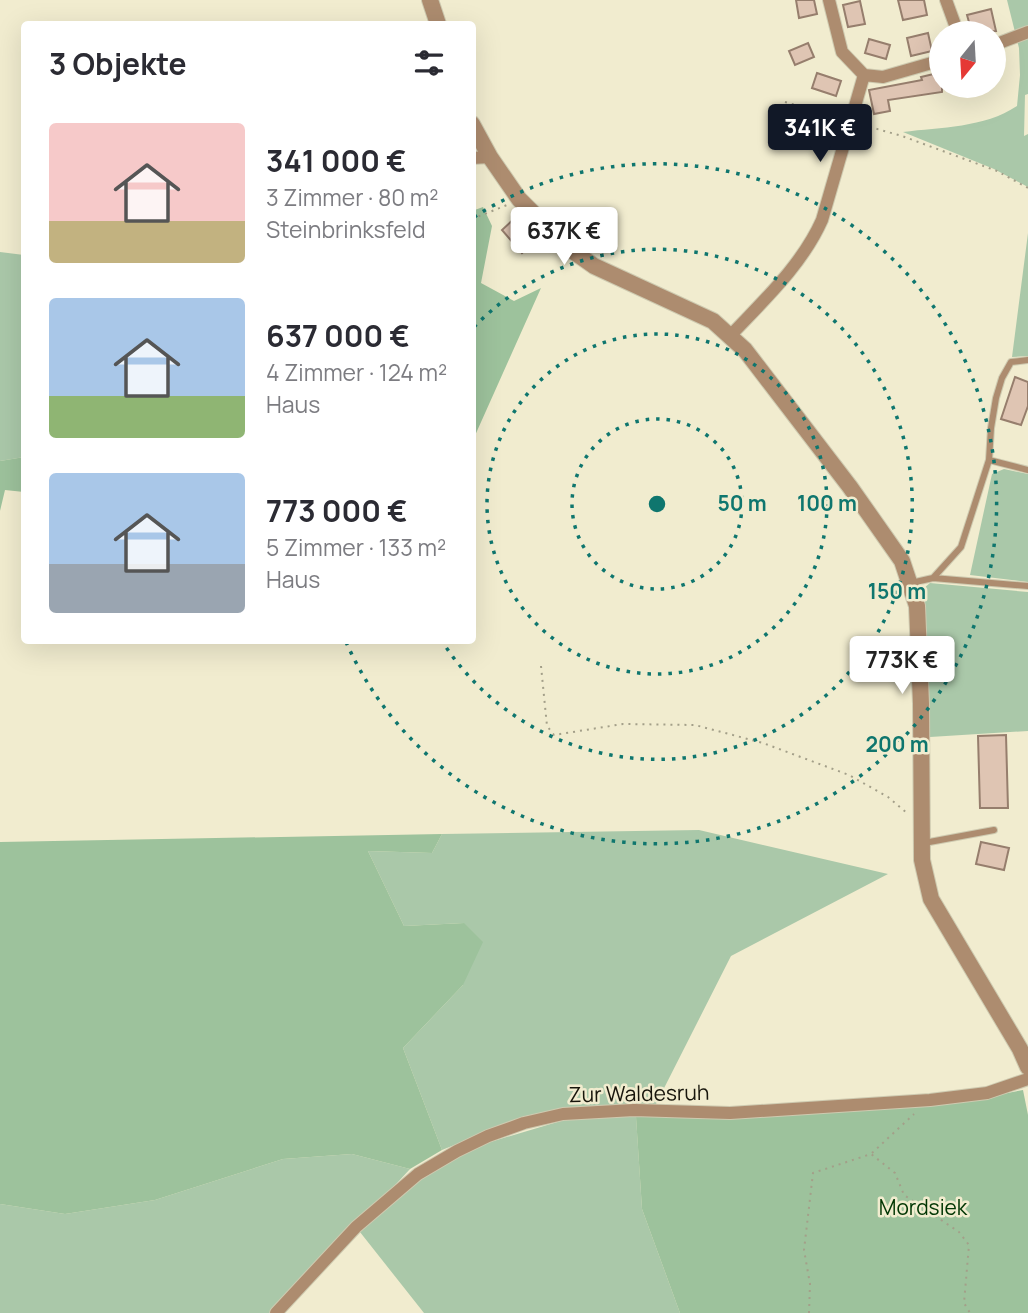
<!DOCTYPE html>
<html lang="de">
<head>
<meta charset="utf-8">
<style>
  body { margin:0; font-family:Manrope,sans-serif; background:#f2f2f3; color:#2b2b33; height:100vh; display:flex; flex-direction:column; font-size:26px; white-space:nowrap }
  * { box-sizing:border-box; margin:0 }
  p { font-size:23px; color:#7c7c81 }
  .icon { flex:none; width:38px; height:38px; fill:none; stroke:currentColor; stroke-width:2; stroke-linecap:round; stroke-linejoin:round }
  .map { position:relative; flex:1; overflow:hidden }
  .details { position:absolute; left:21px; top:21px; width:455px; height:623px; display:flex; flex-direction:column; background:#fff; border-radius:7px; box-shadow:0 7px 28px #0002 }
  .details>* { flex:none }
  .needle { width:46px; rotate:198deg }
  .fabs { position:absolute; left:929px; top:21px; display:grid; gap:14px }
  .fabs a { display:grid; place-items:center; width:77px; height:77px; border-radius:50%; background:#fff; box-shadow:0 7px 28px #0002; font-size:35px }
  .price { position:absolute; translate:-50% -60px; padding:0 16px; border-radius:7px; background:#fff; color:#222; font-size:23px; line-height:46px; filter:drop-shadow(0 2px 4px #0008) }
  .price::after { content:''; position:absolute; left:50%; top:42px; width:21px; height:16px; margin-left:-10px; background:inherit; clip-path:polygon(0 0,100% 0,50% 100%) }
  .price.selected { background:#111827; color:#fff }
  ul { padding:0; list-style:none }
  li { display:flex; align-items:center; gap:21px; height:175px; padding:0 28px }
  li span { display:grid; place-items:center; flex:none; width:196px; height:140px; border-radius:7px; color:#555 }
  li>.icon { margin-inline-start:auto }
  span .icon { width:84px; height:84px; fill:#fffc; stroke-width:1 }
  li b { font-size:30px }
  h2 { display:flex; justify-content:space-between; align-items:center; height:84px; padding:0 28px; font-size:30px }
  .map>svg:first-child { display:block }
  .green { fill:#aac8a9 }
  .forest { fill:#9dc29c }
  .building { fill:#dfc5b3; stroke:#967e6d; stroke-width:2 }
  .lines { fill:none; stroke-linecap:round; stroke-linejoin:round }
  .service-casing { stroke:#cecab0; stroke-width:8 }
  .minor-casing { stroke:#cecab0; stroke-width:14 }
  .tertiary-casing { stroke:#cecab0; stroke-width:18 }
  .path { stroke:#a39f89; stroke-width:2; stroke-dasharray:2 5; stroke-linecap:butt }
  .service { stroke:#ad8c6f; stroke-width:6 }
  .minor { stroke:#ad8c6f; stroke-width:12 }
  .tertiary { stroke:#ad8c6f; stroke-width:16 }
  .ring { fill:none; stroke:#0f766e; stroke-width:3.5; stroke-dasharray:3.5 7 }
  .labels { text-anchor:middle; stroke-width:5; stroke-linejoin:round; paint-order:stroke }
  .street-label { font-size:21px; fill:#17150b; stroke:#f1eccf }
  .park-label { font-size:21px; fill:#003603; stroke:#f1eccf }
  .centre { fill:#0f766e; stroke:#f1eccf; stroke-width:3.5 }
  .ring-label { font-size:21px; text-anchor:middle; font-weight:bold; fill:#0f766e; stroke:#f1eccf; stroke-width:5; stroke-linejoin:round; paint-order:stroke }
</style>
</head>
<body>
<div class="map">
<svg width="1028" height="1313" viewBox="0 0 1028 1313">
  <rect width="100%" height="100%" fill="#f1eccf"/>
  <!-- green -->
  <path class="green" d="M1007,0h21v94l-3,1 -1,41 4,-2v53l-34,-18 -91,-37c38,-5 81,-4 114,-26l3,-31 -1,-27z
    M1028,233v123l-16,1z
    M0,252l24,3v202l-24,4z
    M1004,469l24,5v108l-58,-7 22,-101z
    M930,583l98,9v139l-98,6 -9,-135 3,-14z
    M699,830l189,44 -157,82 -76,150 -87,1 -42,9 -84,34 -39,-102 60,-63 1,-62 -60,3 -36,-75 64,2 10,-19z
    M636,1116l6,93 38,104h-256l-68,-86 -80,86h-276v-109l65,10 90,-14 128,-41 69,-5 58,15 -50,54 62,-45 35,-21 33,-15 74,-22z"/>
  <!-- forest -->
  <path class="forest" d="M483,207l9,19 -11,57 33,18 27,-13 -68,152 -1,-229z
    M24,457v35l-19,-2 -5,21v-50z
    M442,834l-10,19 -64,-2 36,75 60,-3 19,19 -20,43 -60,63 39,102 -32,19 -58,-15 -69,5 -128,41 -90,14 -65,-10v-362z
    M1023,1090l5,25v198h-348l-38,-104 -6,-92h123l233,-21z"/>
  <!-- building -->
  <path class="building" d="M796,0h18l3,14 -18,4z
    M898,0h26l3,15 -24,5z
    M860,1l5,23 -17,3 -5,-22z
    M991,9l5,22 -24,2 -5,-18z
    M928,33l4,18 -21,5 -4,-18z
    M869,39l21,6 -4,14 -21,-6z
    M808,43l6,14 -19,8 -6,-14z
    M942,72v20l-54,8 2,11 -16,3 -5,-24 53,-10 -1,-3z
    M817,73l24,8 -5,15 -24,-8z
    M515,218l20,23 -13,12 -20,-23z
    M1015,377l13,5v24l-7,19 -20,-6z
    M1006,735l2,73h-28l-2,-72z
    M981,842l28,6 -5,22 -28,-6z"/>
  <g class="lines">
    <defs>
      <path id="service" d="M989,460l39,10
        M933,578l95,8
        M911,583l22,-5 28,-31 28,-87 2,-32 5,-30 6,-20 9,-16 17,-2
        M924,843l70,-13"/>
      <path id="minor" d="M829,0l13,52 22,23
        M946,0l12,33
        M994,45l34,-13
        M472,158l18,-1
        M730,336c34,-36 72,-71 92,-116l42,-145 19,2 59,-17
        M276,1313l80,-86 62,-53 39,-23 31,-15 36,-13 39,-9 71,-4 96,3 200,-13 57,-7 41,-14"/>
      <path id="tertiary" d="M430,0l8,24
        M472,124l18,33 29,42 48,48 27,19 119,55 32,29 105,137 52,74 15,45 4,98 1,156 9,39 89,150 8,18"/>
    </defs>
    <!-- service casing -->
    <use href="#service" class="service-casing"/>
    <!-- minor casing -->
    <use href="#minor" class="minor-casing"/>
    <!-- tertiary casing -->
    <use href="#tertiary" class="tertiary-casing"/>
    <!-- path -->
    <path class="path" d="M785,102l52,15
      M863,125l39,11 95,35 31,17
      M472,219l35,-14
      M541,666l6,60 7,9 69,-11 72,1 68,18 86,32 39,22 20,17
      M872,1153l42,-39
      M809,1313l1,-29 -6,-34 9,-77 58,-19 24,19 9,22 55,37 10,13 -5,58 6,10"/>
    <!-- service -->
    <use href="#service" class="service"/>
    <!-- minor -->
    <use href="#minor" class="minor"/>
    <!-- tertiary -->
    <use href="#tertiary" class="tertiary"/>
  </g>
  <!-- distance rings -->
  <g class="ring">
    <circle cx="657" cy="504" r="85"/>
    <circle cx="657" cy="504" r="170"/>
    <path d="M474 327A255 255 0 1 1 442 641"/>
    <path d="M474 217A340 340 0 1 1 346 642"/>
  </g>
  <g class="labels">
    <!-- street labels -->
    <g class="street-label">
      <text transform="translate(639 1094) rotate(-1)" y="7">Zur Waldesruh</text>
    </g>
    <!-- park labels -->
    <g class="park-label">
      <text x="923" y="1215">Mordsiek</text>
    </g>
  </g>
  <circle cx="657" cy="504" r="10" class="centre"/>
  <g class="ring-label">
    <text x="742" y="511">50 m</text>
    <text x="827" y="511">100 m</text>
    <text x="897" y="599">150 m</text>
    <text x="897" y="752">200 m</text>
  </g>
</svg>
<div class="fabs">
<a><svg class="needle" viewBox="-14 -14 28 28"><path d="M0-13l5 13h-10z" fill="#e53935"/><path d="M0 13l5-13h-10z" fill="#7c7c81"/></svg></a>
</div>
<b class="price selected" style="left:820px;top:164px">341K €</b>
<b class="price" style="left:564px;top:267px">637K €</b>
<b class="price" style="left:902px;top:696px">773K €</b>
<section class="details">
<h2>3 Objekte<svg class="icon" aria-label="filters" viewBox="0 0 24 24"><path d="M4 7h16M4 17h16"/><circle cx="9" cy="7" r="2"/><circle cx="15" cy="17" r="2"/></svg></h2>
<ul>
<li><span style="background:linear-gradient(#f6c9c9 70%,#c2b280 0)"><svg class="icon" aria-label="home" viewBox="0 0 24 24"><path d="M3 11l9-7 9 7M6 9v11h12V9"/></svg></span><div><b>341 000 €</b><p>3 Zimmer · 80 m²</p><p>Steinbrinksfeld</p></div></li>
<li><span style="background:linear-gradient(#a9c7e8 70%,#8fb573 0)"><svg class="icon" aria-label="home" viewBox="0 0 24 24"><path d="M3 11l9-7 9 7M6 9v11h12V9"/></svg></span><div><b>637 000 €</b><p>4 Zimmer · 124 m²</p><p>Haus</p></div></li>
<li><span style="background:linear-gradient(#a9c7e8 65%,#9aa5b1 0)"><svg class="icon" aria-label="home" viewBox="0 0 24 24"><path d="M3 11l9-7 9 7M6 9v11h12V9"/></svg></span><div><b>773 000 €</b><p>5 Zimmer · 133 m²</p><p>Haus</p></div></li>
</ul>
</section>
</div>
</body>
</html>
